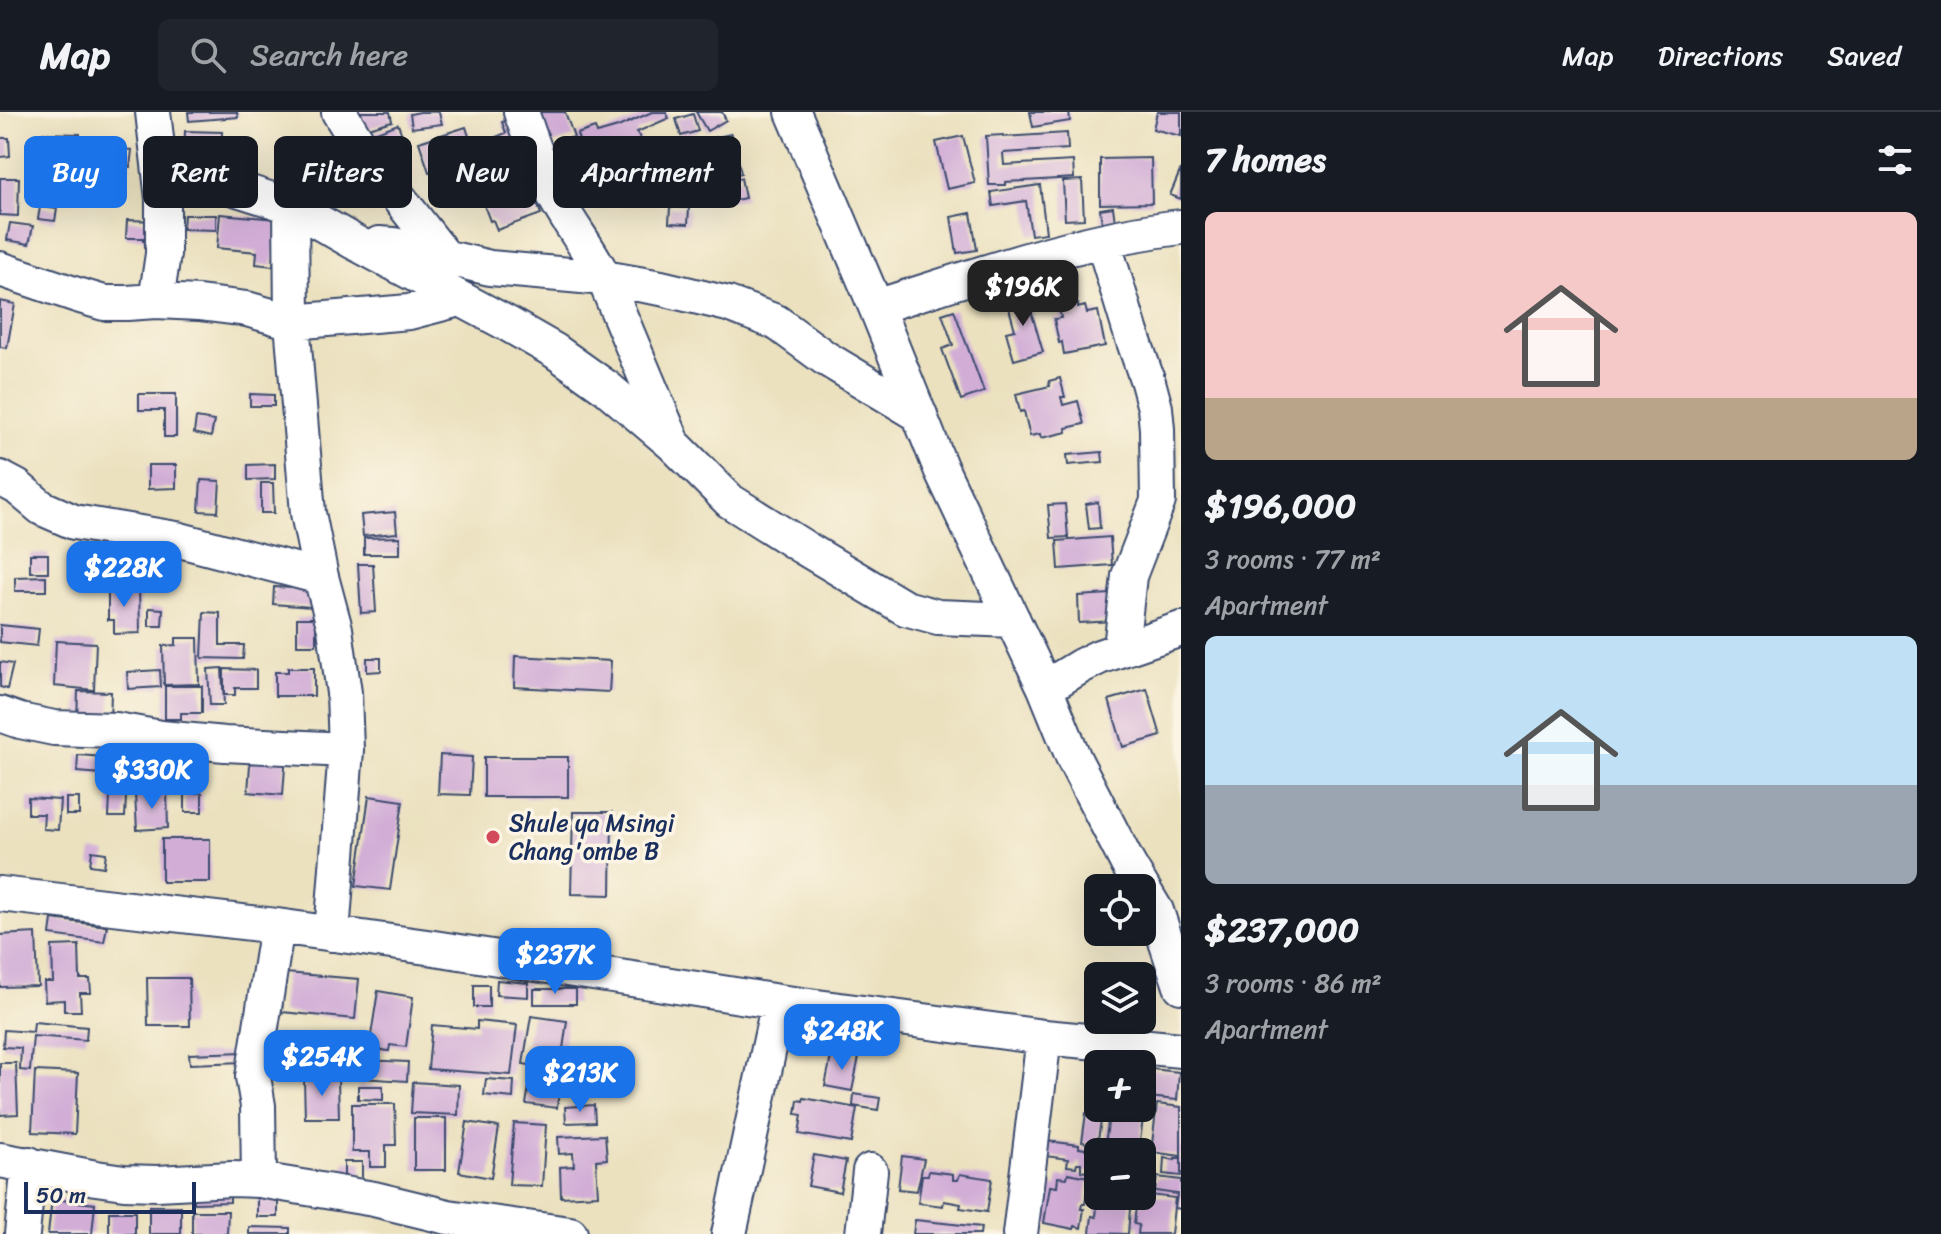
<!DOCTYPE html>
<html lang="en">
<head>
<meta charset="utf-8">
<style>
  body { margin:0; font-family:Sriracha,sans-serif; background:#20242c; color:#f1f3f6; height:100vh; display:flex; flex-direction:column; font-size:30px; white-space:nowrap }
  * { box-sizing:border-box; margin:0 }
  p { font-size:26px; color:#9ea1a6 }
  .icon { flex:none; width:44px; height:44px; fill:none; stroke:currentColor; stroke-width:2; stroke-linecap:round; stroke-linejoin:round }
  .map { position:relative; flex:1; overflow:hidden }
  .sheet { display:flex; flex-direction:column; background:#171b24; width:760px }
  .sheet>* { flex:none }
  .hud { position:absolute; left:24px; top:24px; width:760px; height:72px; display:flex; gap:16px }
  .buttons { position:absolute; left:1084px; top:762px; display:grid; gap:16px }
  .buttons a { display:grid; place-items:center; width:72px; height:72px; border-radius:12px; background:#171b24; box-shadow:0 8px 32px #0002; font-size:40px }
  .scale { position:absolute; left:24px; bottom:20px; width:172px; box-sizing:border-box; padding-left:8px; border:4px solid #1b2f5e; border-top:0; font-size:22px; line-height:28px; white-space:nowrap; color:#1b2f5e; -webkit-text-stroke:6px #fcf5e5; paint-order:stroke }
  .price { position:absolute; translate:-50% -68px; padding:0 18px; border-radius:16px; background:#1a73e8; color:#fff; font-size:26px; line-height:52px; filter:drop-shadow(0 2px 4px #0008) }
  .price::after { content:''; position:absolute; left:50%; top:48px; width:24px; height:18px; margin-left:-12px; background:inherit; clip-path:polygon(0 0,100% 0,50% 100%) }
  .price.on { background:#222; color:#fff }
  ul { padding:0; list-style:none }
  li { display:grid; align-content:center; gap:16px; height:424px; padding:0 24px }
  li span { display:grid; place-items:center; height:248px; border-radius:12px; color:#555 }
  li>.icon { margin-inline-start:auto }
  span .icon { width:144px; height:144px; fill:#fffc; stroke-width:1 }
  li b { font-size:34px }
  h2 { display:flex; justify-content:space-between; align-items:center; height:96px; padding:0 24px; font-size:34px }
  .chip { padding:0 28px; border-radius:12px; background:#171b24; box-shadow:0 8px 32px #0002; font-size:28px; line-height:72px }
  .chip.on { background:#1a73e8; color:#fff }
  header { display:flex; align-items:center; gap:48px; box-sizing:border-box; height:112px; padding:0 40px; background:#171b24; border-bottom:2px solid #363941 }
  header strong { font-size:38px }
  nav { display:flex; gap:44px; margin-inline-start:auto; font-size:28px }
  .search { width:560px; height:72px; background:#20242c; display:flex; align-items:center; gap:20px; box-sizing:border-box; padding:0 28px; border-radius:12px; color:#9ea1a6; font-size:30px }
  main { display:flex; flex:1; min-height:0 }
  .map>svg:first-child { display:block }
  .building { fill:#d2aed7 }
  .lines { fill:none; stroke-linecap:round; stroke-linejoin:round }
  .minor-casing { stroke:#3a4a6d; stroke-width:38 }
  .minor { stroke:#fff; stroke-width:34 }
  .poi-dot { fill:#d1495b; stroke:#fcf5e5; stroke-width:3 }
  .labels { text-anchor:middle; stroke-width:7; stroke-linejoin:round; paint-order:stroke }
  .poi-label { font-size:24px; fill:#1b2f5e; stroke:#fcf5e5; text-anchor:start }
</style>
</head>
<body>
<header>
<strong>Map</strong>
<div class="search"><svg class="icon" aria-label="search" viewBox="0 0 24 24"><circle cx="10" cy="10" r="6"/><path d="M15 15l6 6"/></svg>Search here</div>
<nav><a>Map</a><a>Directions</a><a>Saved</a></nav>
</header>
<main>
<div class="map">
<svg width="1181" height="1122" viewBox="0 0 1181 1122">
  <rect width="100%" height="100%" fill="#fcf5e5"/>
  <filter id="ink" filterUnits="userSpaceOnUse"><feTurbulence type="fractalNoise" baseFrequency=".0125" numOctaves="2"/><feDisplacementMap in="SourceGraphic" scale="16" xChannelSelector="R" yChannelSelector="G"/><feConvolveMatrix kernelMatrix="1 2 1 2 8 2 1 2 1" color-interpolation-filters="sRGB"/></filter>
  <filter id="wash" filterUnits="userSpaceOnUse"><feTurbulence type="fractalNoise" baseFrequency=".006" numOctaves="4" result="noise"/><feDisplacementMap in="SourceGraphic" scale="32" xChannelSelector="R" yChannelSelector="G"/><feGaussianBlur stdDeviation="1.8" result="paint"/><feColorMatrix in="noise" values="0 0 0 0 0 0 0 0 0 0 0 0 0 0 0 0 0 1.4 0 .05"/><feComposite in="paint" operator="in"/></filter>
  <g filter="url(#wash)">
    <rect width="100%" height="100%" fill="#ebe1bf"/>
    <g id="blocks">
      <!-- building -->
      <path class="building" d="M188,0h49l1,5 -49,4z
        M357,0h33l2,9 -30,9z
        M420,0h19l3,12 -30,4 -2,-14z
        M531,0h34l9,25 -31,10z
        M652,0h14l3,6 -32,14 6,13 -16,7 2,7 -46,15 -10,-32 6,-2 -2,-6 18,-6 2,5 21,-6z
        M696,0h26l4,8 -19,11z
        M1030,0h39l1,9 -37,6z
        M1157,0h24v24l-28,-7z
        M693,2l5,17 -17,5 -5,-17z
        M514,6l9,25 -27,9 -5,-13 15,-6 -4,-11z
        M398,12l9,25 -34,12 -10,-24z
        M466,15l10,31 -47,14 -10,-30z
        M185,19l37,1 -1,27h-21l-1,4 -15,-1z
        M40,21l40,1 -1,19 -39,-1z
        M344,21l10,29 -26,8 -3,-12 -9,3 -5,-17z
        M1067,21l1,16 -65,4 1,12 69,-4 1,17 -69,4v3h-16l-3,-49 17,-1v2z
        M731,22l10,39 -26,7 -3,-13 13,-3 -4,-15 -15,4 -3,-13z
        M963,24l12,47 -28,6 -11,-47z
        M0,26h9l1,18 -10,1z
        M95,35l37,3 -2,17 -37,-3z
        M519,37l6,20 -16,4 3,10 -27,8 -5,-20 10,-2 -4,-11z
        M1151,46l1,45 -52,1v-45z
        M1181,57v30l-11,-4z
        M0,66h19l-1,38 -18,-1z
        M741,66l4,20 -14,3 -4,-20z
        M1082,68l2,39 -19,1 -2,-39z
        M529,71l12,31 -44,16 -4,-10 -3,1 -8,-21z
        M1040,73l6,48 -15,2 -5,-34 -33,5 -2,-14z
        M40,95l17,2 -2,12 -17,-2z
        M670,95l19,1 -1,16 -19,-1z
        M1113,95l2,15 -13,1 -2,-14z
        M971,101l6,37 -20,3 -6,-36z
        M220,102l57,5 -4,47 -17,-2 1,-12 -40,-4z
        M184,103h32v15l-33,-1z
        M127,108l30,1 -1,21 -13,-1v-3h-17z
        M10,111l23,3 -4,18 -22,-4z
        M1025,178l18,62 -29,8 -8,-28 9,-2 -8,-29 7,-2 -2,-6z
        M0,189l15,3 -8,44 -7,-1z
        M1078,192v4l7,-2 2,7 11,-2 7,35 -41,8 -2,-12 -3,1 -5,-24 7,-1 -2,-10z
        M954,198l30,82 -23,8 -19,-51 11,-4 -11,-31z
        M1060,266l5,19h-4l2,8 15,-4 6,23 -18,4 1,4 -26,6 -1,-4 -10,2 -6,-25 -4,1 -4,-18 34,-8 -1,-5z
        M139,282h37v43h-12v-27h-25z
        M250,282l24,1v11h-24z
        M196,306l18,3 -3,16 -17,-4z
        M1102,340l1,10 -35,3 -1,-10z
        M275,352v15l-27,1v-15z
        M148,353h28v23l-28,1z
        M201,368l19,1 -2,31 -19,-1z
        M261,371h12l1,30h-13z
        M1098,390l2,26 -11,1 -3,-25z
        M1065,392l3,33 -17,1 -3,-33z
        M395,400l2,21 -34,3 -2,-21z
        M400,425v17h-36v-16z
        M1110,425l2,28 -53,4 -2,-28z
        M30,442h18v18h-18z
        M95,442l42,2 -1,22 -41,-1z
        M358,452h15l3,48 -15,1z
        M46,464v15h-31v-14z
        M139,473l1,48 -26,1v-14h-6v-34z
        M274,475l38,2 -1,18 -38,-3z
        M1111,482l2,27 -34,2 -1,-27z
        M149,496l14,1 -1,17h-13z
        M204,500l16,1v32h24l-1,14 -41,-1z
        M297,506h19v27h-19z
        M0,513l39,4 -2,17 -37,-4z
        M176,526h22l1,46 -35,1 -1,-39 13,-1z
        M56,529l40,2 -2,47 -40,-4z
        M515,544l96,5 -2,31 -95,-5z
        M367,546h14v13l-14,1z
        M0,550l13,2 -6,25 -7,-2z
        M222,556l2,37h-14l-2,-36z
        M288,556h26v28h-39v-24h13z
        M224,557l32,1v18h-21v7h-11z
        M160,558l1,17 -33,2 -1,-17z
        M165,574h37v27h-21v6h-16z
        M1147,577l14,47 -38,11 -14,-47z
        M78,579l33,1 -1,31 -33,-2z
        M251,639l35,2 -3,42 -35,-3z
        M78,643l26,2 -1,17 -26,-2z
        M440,643l32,2 -2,38 -32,-1z
        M484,645h84v40h-84z
        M167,680l1,36 -31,2 -2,-36z
        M185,681h17v19h-17z
        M110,684h16l-1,21h-16z
        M369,684l34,5 -13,89 -34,-4z
        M28,686l32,2 -2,30 -15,-1 1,-15h-16z
        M66,686h13v17h-13z
        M573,700h39l-1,83 -40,-1z
        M162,727h48v43h-48z
        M92,739l14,2 -2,14 -14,-2z
        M52,807l55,7 -3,16 -54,-7z
        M36,821l2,53 -38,1v-52z
        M79,833l1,34h10l1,14h-11l1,18h-17v-11l-19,1 -1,-19h9l-1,-36z
        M285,861l74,6 -4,40 -73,-7z
        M147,866h42l1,48h-42z
        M497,868l31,3v14l-32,-2z
        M474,873h15v22h-15z
        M534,877h42v15h-42z
        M378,879l35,6 -7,50 -16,-2 -1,6 -20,-3z
        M531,904l36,5 -7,49 -37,-6z
        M477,909l40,4 -6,50 -83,-6 4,-44 45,4z
        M34,910l53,5 -1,13 -53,-4 -3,35 -10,-1 1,-22 -18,-1 1,-17 29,2z
        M314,925l26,5 -5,23 -26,-5z
        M244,940v10l-54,2 -1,-10z
        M832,940l27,5 -7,34 -27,-5z
        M362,948l46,2 -1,19 -46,-3z
        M0,951h16l2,51 -18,1z
        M1151,957l28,3 -2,28 -29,-3z
        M35,959l43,2 -3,61 -43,-2z
        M338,966l1,40h-34l-1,-39z
        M486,967l28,2 -1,17 -29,-3z
        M530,968l30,5 -3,23 -31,-4z
        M413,970l46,3 -1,30 -47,-2z
        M358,974h25v14l-25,-1z
        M854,982l26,4 -2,12 -25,-4z
        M804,986l53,10 -6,35 -52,-9 3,-19 -6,-1 2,-14 5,1z
        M1142,990l3,1 -6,46 -34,-4 5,-37h32z
        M352,992h43l1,41h-10v22h-16v-15h-18z
        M1157,992l24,3v49l-30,-4z
        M594,993l1,17 -29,1 -1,-16z
        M1086,1001l16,2 -5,30 -15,-3z
        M414,1006h32v52h-32z
        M467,1010l32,5 -8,51 -32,-6z
        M514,1011l32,2 -4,61 -33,-1z
        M605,1023l2,24 -11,1 2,35 -37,2 -1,-30 14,-1 -1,-13 -14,1 -1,-17z
        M1047,1029l32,4v3l15,2 -3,23 -10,-2v-8h-4l-1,4 -9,-1 1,-7 -23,-3z
        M814,1043l32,6 -6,31 -32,-6z
        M902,1044l22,3 -7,32 -19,-2z
        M1164,1046l11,2v-2h6v18l-18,-2z
        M344,1050h18v18h-18z
        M929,1059l24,3v6h5l2,-6 32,5 -5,33 -27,-4 1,-4 -17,-3 -1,5 -25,-3 4,-28h6z
        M1068,1061l21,4 -4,27h-3l-1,5h3l-3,19 -6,-2 -1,3 -30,-6 6,-37 7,1 1,-10 9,1z
        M1157,1065l24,3v29l-6,-1 2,-14 -22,-3z
        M194,1077h36v13l-36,1z
        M257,1079h21v26h-21z
        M1142,1082l33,4 -4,36h-33l1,-9 -5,-1 2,-17h5z
        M1098,1084h33l-3,38 -38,-1 2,-17 4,1z
        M52,1087l43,5 -3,30h-44z
        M149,1094h32v28h-32z
        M192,1099h36l-1,23h-35z
        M109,1100h26v22h-26z
        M915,1108l66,7 -1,7h-67z
        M249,1115l41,1v6h-41z"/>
    </g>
  </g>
  <g filter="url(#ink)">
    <use href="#blocks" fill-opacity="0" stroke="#3a4a6d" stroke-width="2"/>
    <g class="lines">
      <defs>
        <path id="minor" d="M153,0l10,87v55l-7,47
          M339,0l27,44 79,101
          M521,0c11,31 21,63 38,92 14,25 32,48 45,74l67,160
          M793,0l83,195 65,162 104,219 29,71 54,105 28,47 25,75
          M159,52l132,42 63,36 154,82 47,27 52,37 66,56 57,57 73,46 102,61 33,9 75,3
          M291,94l1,116 16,191 13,64 14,52 9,64 2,57 -14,184
          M1103,129l28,92 17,49 7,26 2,21 1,72 -29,75 -8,72
          M379,132l15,1 96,23 114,10 57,10 67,16 48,18 49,36 95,57
          M0,157l77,26 27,8h23l29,-2 43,2 48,6 45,13 117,-10 50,-13
          M876,195c100,-31 201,-68 305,-80
          M0,366l17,9 25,21 32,14 102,17 145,38
          M1045,576l36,-22 18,-9 82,-28
          M0,602l20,7 34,7 62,2 45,8 64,6 121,6
          M0,782l277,32 157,22 345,54 265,35 137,13
          M0,1048l96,18 28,4 33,1 75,-4 27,1 115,19 74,18 122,17
          M259,1068l-1,-74 -5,-29 24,-151
          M22,1122l7,-70
          M729,1122l50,-232
          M863,1122l7,-63
          M1020,1122l24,-197"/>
      </defs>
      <!-- minor casing -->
      <use href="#minor" class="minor-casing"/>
      <!-- minor -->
      <use href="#minor" class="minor"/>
    </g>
  </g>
  <!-- markers -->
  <circle class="poi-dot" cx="493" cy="725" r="8"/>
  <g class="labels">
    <!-- poi labels -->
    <g class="poi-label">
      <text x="509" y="719">Shule ya Msingi<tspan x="509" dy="28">Chang'ombe B</tspan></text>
    </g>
  </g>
</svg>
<div class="buttons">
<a><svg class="icon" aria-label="locate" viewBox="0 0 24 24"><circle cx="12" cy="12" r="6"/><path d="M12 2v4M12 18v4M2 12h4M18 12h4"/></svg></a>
<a><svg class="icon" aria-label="layers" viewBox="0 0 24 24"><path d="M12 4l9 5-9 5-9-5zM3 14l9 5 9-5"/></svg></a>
<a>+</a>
<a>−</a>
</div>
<div class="scale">50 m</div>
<b class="price on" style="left:1023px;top:216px">$196K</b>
<b class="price" style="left:124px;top:497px">$228K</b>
<b class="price" style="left:152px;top:699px">$330K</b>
<b class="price" style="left:555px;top:884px">$237K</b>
<b class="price" style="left:842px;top:960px">$248K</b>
<b class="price" style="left:322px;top:986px">$254K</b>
<b class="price" style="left:580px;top:1002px">$213K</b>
<div class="hud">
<a class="chip on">Buy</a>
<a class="chip">Rent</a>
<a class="chip">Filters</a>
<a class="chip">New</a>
<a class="chip">Apartment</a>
</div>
</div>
<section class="sheet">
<h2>7 homes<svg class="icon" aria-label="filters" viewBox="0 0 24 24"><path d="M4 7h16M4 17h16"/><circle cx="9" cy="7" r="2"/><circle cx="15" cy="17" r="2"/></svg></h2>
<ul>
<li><span style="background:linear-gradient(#f6c9c9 75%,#b9a48a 0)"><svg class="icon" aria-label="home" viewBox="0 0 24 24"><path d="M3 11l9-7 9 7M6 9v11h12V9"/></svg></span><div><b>$196,000</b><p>3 rooms · 77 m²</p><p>Apartment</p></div></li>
<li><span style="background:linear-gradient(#bfe0f5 60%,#9aa5b1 0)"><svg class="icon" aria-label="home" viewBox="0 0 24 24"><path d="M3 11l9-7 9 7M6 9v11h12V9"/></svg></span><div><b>$237,000</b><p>3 rooms · 86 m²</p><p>Apartment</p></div></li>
</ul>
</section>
</main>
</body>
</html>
